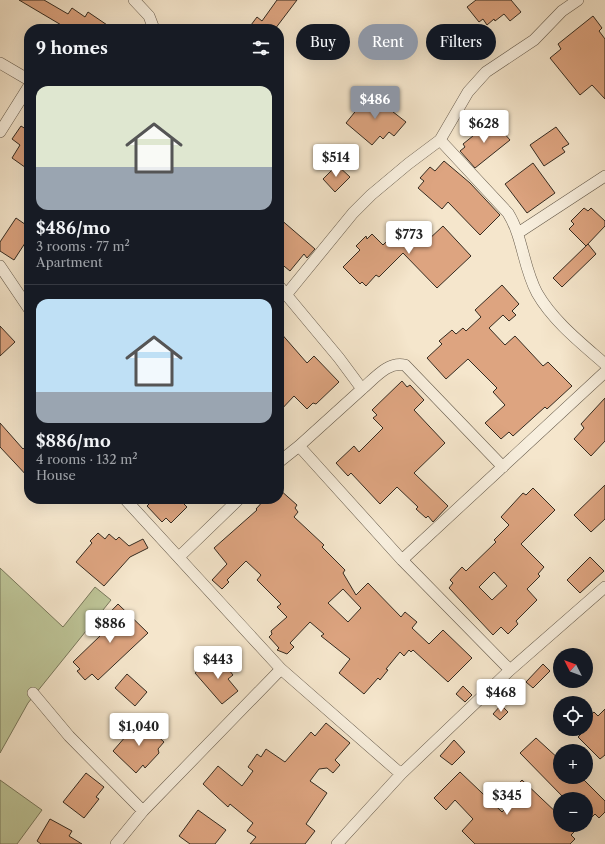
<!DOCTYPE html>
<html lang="en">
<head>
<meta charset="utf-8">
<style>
  body { margin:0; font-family:"Libre Caslon Text",serif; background:#242831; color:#f1f3f6; height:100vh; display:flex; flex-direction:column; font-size:15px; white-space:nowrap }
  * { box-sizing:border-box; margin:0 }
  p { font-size:13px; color:#9ea1a6 }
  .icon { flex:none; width:22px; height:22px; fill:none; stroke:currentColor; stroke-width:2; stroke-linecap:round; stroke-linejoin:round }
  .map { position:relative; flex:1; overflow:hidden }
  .drawer { position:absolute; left:24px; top:24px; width:260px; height:480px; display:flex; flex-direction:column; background:#171b24; border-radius:16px; box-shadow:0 4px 16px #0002 }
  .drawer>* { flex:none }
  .banner { position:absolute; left:296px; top:24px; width:249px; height:36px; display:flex; gap:8px }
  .needle { width:26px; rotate:312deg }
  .buttons { position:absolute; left:553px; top:648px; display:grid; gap:8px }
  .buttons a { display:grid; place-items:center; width:40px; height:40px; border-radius:50%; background:#171b24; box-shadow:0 4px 16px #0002; font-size:20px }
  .price { position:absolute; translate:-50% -34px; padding:0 9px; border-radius:4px; background:#fff; color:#222; font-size:13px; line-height:26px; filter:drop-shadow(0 1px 2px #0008) }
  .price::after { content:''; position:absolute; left:50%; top:24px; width:12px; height:9px; margin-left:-6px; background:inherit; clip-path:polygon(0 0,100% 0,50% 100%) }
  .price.selected { background:#8c9099; color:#fff }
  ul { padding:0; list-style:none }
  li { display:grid; align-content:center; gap:8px; height:212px; padding:0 12px }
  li+li { border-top:1px solid #363941 }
  li span { display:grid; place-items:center; height:124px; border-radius:12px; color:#555 }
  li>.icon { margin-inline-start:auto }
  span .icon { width:72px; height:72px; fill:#fffc; stroke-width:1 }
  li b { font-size:17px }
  h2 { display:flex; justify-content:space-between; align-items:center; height:48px; padding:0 12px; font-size:17px }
  .pill { padding:0 14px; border-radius:18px; background:#171b24; box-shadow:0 4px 16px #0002; font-size:14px; line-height:36px }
  .pill.selected { background:#8c9099; color:#fff }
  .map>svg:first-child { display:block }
  .green { fill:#bdc497; stroke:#79785c }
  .building { fill:#dda480; stroke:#352b20; fill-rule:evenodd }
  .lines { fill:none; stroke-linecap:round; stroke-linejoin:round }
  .street-casing { stroke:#655a4b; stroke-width:12 }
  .street { stroke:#f8efde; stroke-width:11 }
</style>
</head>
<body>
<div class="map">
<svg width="605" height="844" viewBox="0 0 605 844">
  <rect width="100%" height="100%" fill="#f5e6cc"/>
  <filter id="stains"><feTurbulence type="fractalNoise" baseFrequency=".005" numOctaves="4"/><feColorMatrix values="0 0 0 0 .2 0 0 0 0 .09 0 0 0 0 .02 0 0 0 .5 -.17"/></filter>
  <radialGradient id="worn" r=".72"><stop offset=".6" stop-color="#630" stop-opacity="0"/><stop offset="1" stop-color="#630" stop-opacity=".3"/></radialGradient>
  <!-- green -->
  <path class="green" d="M0,568l63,59 32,-40 16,13 -83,103 -28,50z
    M0,780l42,30 -25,34h-17z"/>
  <!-- building -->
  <path class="building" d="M19,0h25l24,14 4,-6 13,9 3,-5 25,17h-45z
    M277,0h20l-22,29h-20l-4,-4 6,-8 5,4z
    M476,0h35l10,12 -11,9 -6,-7 -9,7 -1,-2 -7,6 -4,-6 -4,3 -12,-15z
    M593,16l9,12 -3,3 6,8v60l-13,-14 -12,10 -30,-37 11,-9 -3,-5z
    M371,92l9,8 2,-3 9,8 -3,3 18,14 -12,14 -5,-4 -6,7 -3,-3 -8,9 -26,-22z
    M489,123l4,4 3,-3 14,16 -35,28 -15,-17 5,-4 -2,-3z
    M21,126l8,5v39l-17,-12 8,-13 -8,-6z
    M556,127l13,17 -7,4 3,4 -21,14 -14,-21z
    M444,161l26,22 30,32 -20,20 -32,-33 -6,7 -24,-21 6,-7 -4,-3 10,-11 5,4z
    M533,163l22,30 -28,20 -22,-29z
    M337,165l13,12 -15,15 -12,-13z
    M584,208l4,3 3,-3 14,13v5l-19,20 -17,-17 5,-5 -3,-3z
    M16,218l13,9v10l-15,23 -14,-9v-9z
    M279,218l36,31 -8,9 -3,-4 -14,17 -11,-9z
    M408,224l19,17 16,-15 28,30 -34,32 -34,-35 -24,24 -3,-2 -10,11 -4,-4 -2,2 -17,-17 17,-17 -4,-4 10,-10 1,3 5,-5 11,11 18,-18 2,2z
    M588,244l8,10 -34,33 -9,-9z
    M502,285l17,19 -7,7 4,4 -7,6 -6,-6 -14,13 16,17 10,-9 28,30 5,-4 24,24 -25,23 -2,-2 -32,29 -4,-4 -8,7 -16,-16 20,-18 -12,-13 4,-4 -29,-29 -22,20 -19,-21 15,-14 -3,-3 13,-11 4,4 7,-6 3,3 15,-14 -6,-7z
    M0,326l15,16 -15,14z
    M279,331l28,32 7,-7 25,26 -23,22 -3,-1 -6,6 -13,-13 -15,16z
    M402,381l5,6 3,-2 14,15 -10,10 31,33 -31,30 34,33 -15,16 -5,-6 -2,2 -10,-9 2,-2 -21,-20 -17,17 -29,-31 -3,3 -12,-13 18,-17 5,6 24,-24 -10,-10 4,-3 -5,-5z
    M605,398v43l-14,15 -17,-17 10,-11 -3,-4z
    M0,423l23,26 6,-5v34l-29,-31z
    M605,485v34l-14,13 -17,-17z
    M533,488l22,22 -34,34 23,23 -6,7 2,2 -13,13 10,11 -21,21 2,3 -10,10 -7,-7 -8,8 -44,-47 4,-5 -3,-3 12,-13 4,4 30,-29 -2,-2 15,-15 -8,-8 22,-24 3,2zM494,572l13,14 -15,14 -13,-13z
    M279,489l18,16 -2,3 3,4 -4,5 30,28 -2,2 23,23 -2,3 13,22 12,-12 33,34 4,-5 12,10 -5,6 17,16 14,-14 29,28 -24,24 -35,-32 -2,2 -2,-2 -5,6 -4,-4 -14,17 2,1 -8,10 -2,-2 -14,16 -25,-21 11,-14 -29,-23 3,-2 -14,-12 -20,21 4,4 -7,7 -10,-4 2,-2 -10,-11 3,-3 -1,-3 16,-14 -10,-10 4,-3 -24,-24 4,-5 -15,-14 -19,19 2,2 -7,7 -10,-9 15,-16 -13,-16 43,-38 -1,-1 9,-10h14zM343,589l18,19 -13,14 -20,-19z
    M154,499h25l8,8 -16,16 -5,-5 -4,4 -15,-16z
    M98,533l7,6 4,-5 7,6 3,-3 10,9 14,-7 5,9 -18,9 -26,29 -28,-24 16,-19 -2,-2z
    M590,557l14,14 -24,22 -13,-13z
    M118,604l30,29 -50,47 -6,-6 -7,6 -8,-9 3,-2 -7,-7 28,-27 -7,-6z
    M212,659l4,5 5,-4 12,15 -5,4 10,12 -16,13 -27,-31z
    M543,664l7,7 -17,17 -7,-6z
    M127,674l20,18 -12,14 -20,-18z
    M463,686l9,9 -7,7 -9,-8z
    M501,705l7,7 -8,8 -7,-6z
    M605,709v46l-5,4 -22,-22 8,-8v-10l8,-7 4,4z
    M140,720l24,22 -6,7 1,4 -14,15 -2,-3 -7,8 -23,-22z
    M326,723l24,20 -15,17 5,5 -7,8 -6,-5 -8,1 -9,12 17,12 -21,31 9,7 -10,13h-55l6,-7 -9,-6 6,-8 -23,-19 -2,3 -25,-23 15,-18 24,20 11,-15 -5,-4 9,-13 4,3 5,-8 19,13 26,-30 4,4z
    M536,738l24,22v17h21l24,24v11l-6,6 -4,-4 -9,9v-24h-21l-45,-46z
    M454,740l11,12 -13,13 -12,-9z
    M460,772l42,40 17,-17 -6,-6 9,-9 38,36v9h21l-10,10 4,4 -5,5h-95l-13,-13 11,-12 -18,-19 -9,10 -12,-12z
    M86,773l18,14 -8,10 3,2 -15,19 -21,-16z
    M198,810l28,20 -11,14h-25l-11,-8z
    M50,819l22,12 -3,5 13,8h-41l-4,-3z"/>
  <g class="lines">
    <defs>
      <path id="street" d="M134,0l15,16 5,13
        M0,63l29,17
        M0,132l29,-46
        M440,140l68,73c15,24 15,54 29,80 16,28 44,50 68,71
        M518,233l87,-57
        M0,266l29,43
        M279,286l60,72 23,31 -63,57 103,114 108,110
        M286,295l67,-82 18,-18 37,-31 32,-24 28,-48 18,-20 48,-32 28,-29 16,-11
        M362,389c13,-11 26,-28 43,-24l98,102
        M279,462l20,-16
        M125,499l156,170 120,105
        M179,557l60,-58
        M402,560l203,-188
        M33,693l36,43 74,75
        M116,844l27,-33 138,-142
        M337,844l64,-70 109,-104 95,-83"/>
    </defs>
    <!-- street casing -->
    <use href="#street" class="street-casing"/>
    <!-- street -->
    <use href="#street" class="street"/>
  </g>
  <rect width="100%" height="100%" filter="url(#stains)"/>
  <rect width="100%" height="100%" fill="url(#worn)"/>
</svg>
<div class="buttons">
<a><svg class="needle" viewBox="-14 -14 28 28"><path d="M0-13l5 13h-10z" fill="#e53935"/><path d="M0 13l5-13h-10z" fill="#9ea1a6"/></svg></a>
<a><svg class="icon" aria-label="locate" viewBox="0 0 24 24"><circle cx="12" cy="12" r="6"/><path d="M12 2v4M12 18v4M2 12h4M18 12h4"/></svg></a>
<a>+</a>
<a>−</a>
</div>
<b class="price selected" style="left:375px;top:120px">$486</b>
<b class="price" style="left:484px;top:144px">$628</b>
<b class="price" style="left:336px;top:178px">$514</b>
<b class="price" style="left:409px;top:255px">$773</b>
<b class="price" style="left:110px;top:644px">$886</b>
<b class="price" style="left:218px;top:680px">$443</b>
<b class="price" style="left:501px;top:713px">$468</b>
<b class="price" style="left:139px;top:747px">$1,040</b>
<b class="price" style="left:507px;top:816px">$345</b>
<div class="banner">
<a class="pill">Buy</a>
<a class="pill selected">Rent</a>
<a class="pill">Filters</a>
</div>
<section class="drawer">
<h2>9 homes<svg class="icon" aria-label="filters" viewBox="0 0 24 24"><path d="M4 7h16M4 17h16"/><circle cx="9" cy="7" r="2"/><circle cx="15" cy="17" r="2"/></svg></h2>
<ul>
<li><span style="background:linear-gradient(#dfe7d0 65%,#9aa5b1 0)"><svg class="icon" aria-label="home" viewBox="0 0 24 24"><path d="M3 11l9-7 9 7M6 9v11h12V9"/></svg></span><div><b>$486/mo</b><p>3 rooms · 77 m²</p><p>Apartment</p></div></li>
<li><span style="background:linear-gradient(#bfe0f5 75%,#9aa5b1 0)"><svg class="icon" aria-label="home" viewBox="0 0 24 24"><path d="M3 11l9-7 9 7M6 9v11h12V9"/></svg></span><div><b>$886/mo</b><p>4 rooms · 132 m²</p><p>House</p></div></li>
</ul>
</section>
</div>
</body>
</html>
